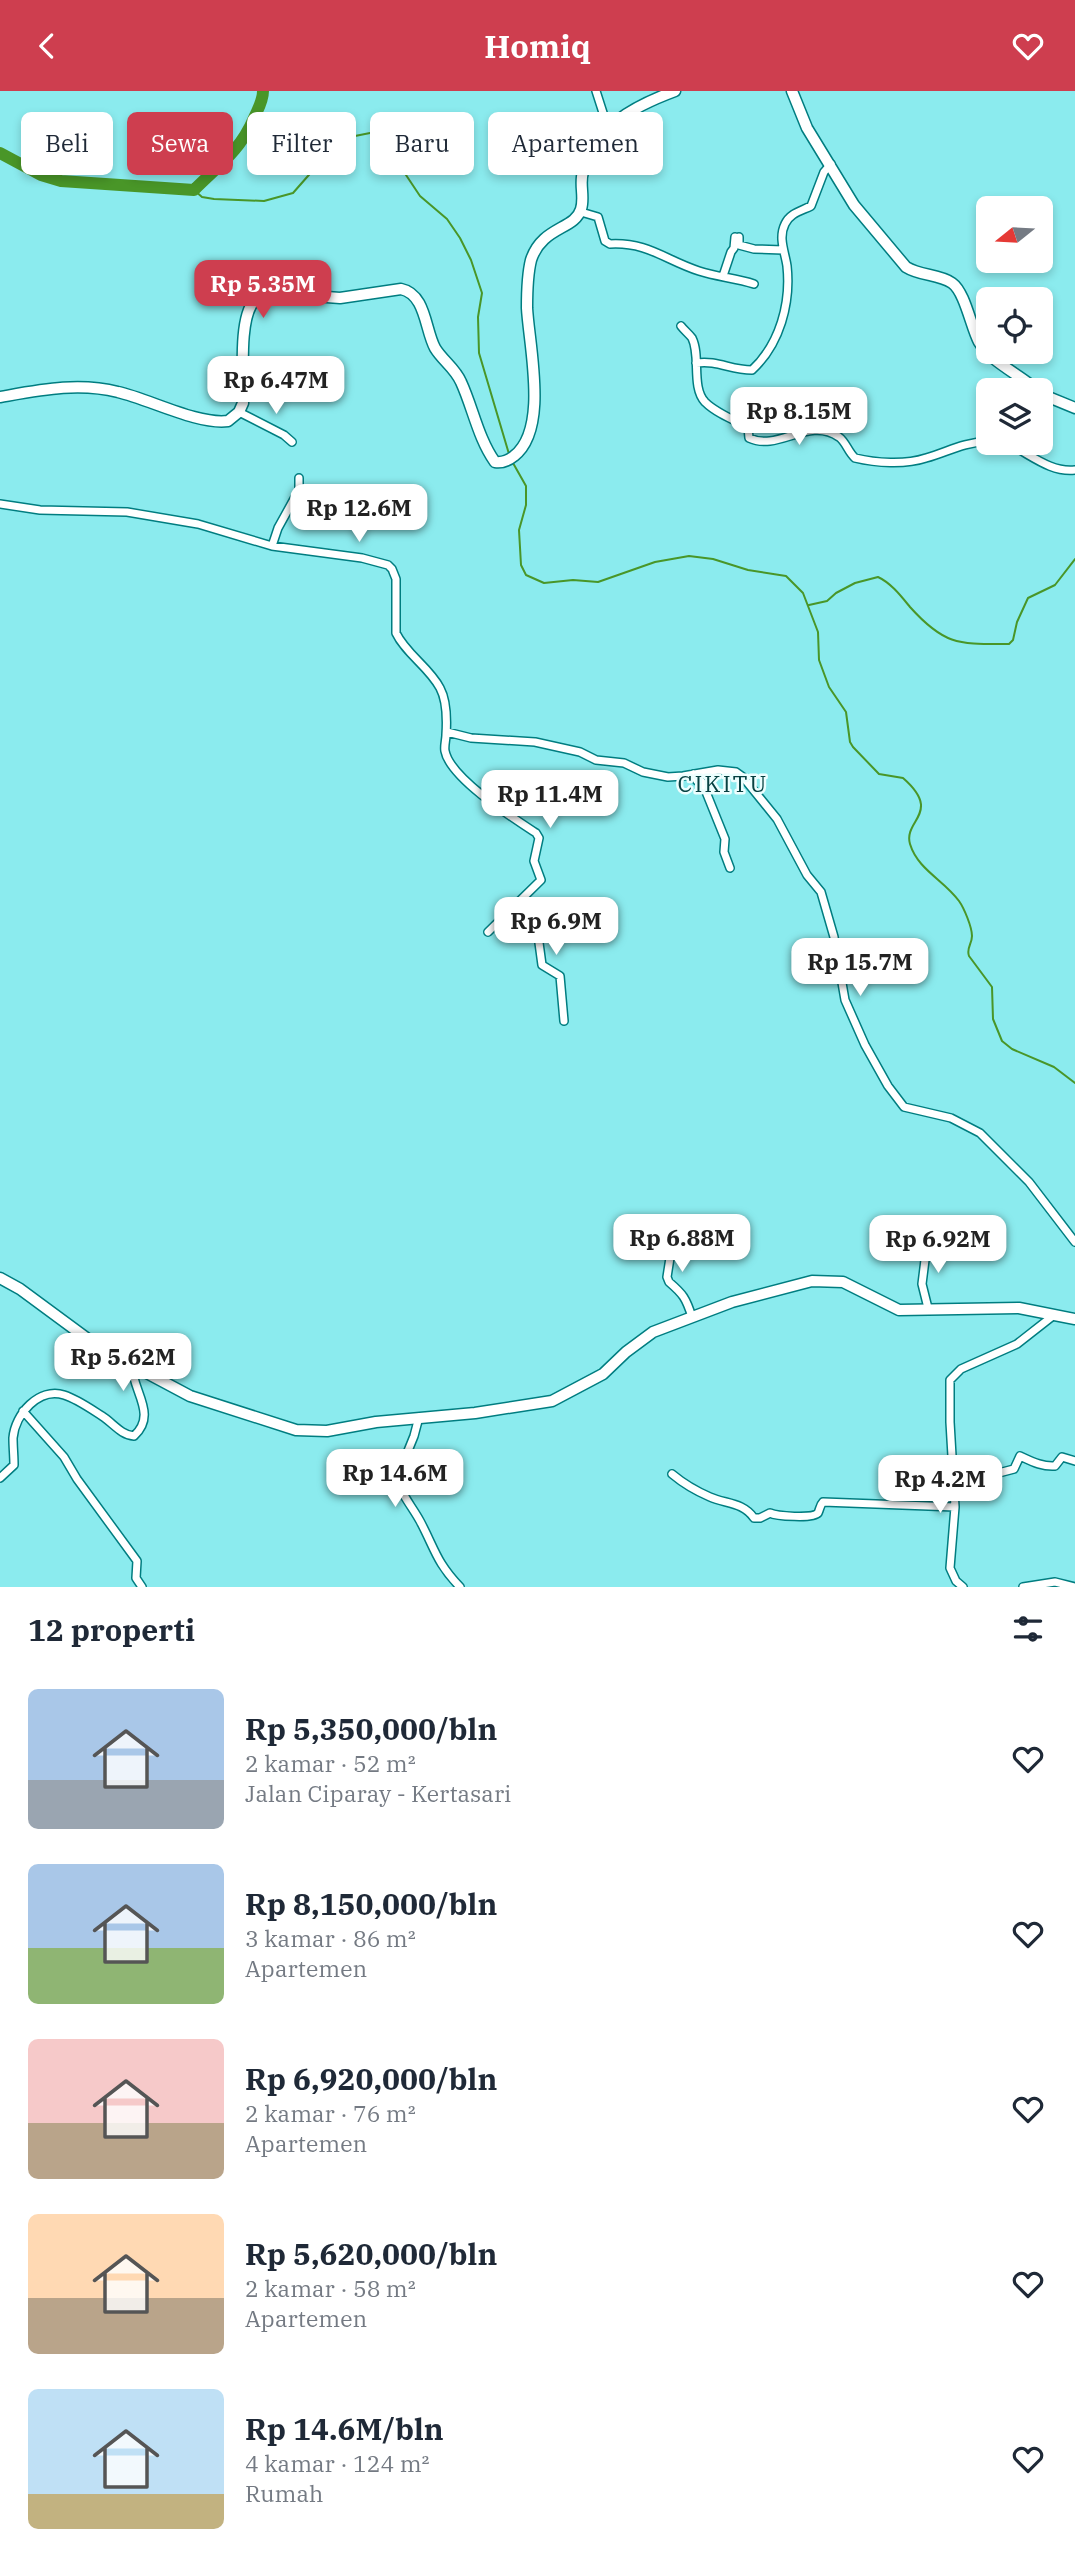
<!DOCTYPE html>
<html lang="id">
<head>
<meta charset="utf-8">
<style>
  body { margin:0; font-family:"IBM Plex Serif",serif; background:#f2f2f3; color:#1f2937; height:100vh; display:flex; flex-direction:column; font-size:26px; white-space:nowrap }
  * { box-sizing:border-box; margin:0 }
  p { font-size:23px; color:#747a83 }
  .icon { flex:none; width:38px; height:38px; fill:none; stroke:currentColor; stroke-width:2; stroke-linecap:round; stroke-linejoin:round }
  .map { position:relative; height:1496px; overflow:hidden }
  .sheet { display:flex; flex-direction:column; background:#fff; flex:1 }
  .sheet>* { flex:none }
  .banner { position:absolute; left:21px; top:21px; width:700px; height:63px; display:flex; gap:14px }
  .needle { width:46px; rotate:252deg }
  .buttons { position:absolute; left:976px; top:105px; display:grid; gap:14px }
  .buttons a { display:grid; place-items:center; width:77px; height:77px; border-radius:10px; background:#fff; box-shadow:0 4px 10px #0003; font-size:35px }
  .price { position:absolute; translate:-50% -60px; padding:0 16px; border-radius:14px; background:#fff; color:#222; font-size:23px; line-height:46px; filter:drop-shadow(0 2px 4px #0008) }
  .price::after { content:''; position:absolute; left:50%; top:42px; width:21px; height:16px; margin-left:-10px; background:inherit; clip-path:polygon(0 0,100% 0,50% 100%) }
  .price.selected { background:#ce3e4f; color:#fff }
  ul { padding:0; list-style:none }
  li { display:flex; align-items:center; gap:21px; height:175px; padding:0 28px }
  li span { display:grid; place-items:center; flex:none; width:196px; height:140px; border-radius:10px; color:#555 }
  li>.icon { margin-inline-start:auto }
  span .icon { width:84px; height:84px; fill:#fffc; stroke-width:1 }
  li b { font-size:30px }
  h2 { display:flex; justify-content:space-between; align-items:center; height:84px; padding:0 28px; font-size:30px }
  .tag { padding:0 24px; border-radius:10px; background:#fff; box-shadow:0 4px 10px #0003; font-size:24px; line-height:63px }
  .tag.selected { background:#ce3e4f; color:#fff }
  header { display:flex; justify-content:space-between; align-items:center; height:91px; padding:0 28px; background:#ce3e4f; color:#fff; font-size:32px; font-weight:700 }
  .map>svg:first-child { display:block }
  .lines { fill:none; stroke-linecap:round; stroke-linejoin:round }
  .stream { stroke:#499628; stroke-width:2 }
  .river { stroke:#499628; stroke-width:12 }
  .street-casing { stroke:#007d80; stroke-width:10 }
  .secondary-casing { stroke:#007d80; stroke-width:13 }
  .street { stroke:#fff; stroke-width:7 }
  .secondary { stroke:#fff; stroke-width:10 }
  .labels { text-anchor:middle; stroke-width:5; stroke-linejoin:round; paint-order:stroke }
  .quarter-label { font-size:23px; letter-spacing:2px; fill:#074142; stroke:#ecfefe }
</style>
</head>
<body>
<header><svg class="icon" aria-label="back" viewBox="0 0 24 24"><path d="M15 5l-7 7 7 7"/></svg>Homiq<svg class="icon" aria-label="heart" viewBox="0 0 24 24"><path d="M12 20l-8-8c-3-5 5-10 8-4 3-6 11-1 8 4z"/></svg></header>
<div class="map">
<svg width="1075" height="1496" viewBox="0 0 1075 1496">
  <rect width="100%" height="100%" fill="#8bebee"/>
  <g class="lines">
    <!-- stream -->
    <path class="stream" d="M194,99l8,7 12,2 50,2 29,-8 29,-33 28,-23 25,-5 17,7 4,5 6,25 18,27 27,23 13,19 11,22 11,33 -4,24 1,36 30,101
      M513,372l13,23v19l-7,25 2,35 5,10 18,8 29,-3 25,2 57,-20 34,-6 24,3 35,11 38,6 17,17 15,39 1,28 10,27 17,25 4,30 3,5 26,27 24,4c40,35 0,42 7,66 8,26 34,36 49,57 5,7 13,26 13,35 0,8 -6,12 -3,20l23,31 1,32 9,22 10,8 42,18 21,16
      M809,514l18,-4 9,-8 19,-10 23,-6c13,6 23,19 32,30 35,39 49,37 99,37l4,-4 4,-18 11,-24 27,-13 20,-26"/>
    <!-- river -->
    <path class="river" d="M0,62l41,22 20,6 133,9c25,-25 46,-39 60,-72 4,-9 9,-17 9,-27"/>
    <defs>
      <path id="street" d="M596,0l9,28 -5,15
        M581,121l17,5 7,24 5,3c38,-2 55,16 89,27 18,6 37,7 55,13
        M739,146v8l15,4 29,1
        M723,185l8,-24 3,-4 1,-11
        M681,235c3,4 8,8 11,12 9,18 -1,49 13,64 11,11 29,18 43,25l1,11c30,14 59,-22 90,-1 7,5 9,15 16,21 21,5 50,7 71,0 24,-7 35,-15 63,-17
        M696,272c22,-3 34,7 56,7 28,-26 39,-67 35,-104 -2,-14 -9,-28 -2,-42 5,-11 16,-13 26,-18l13,-34 7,-8
        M239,321l45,23 8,7
        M1006,352c22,9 43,30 69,27
        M0,413l40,6 87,2 71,12 74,22 90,12 26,7 4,4 4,10v54c10,21 33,34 44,55 7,13 7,32 6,47 0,5 -2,11 -1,16 5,27 68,67 91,82l3,5 -5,23 7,19 -53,52
        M272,455l6,-18 21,-38v-12
        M447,641l24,6 64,4 45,10 16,8 28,3 19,9 25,5 15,-1 35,-6 18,2 7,5 34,42 30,56 14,17 13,45 11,63 20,45 23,41 16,21 47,11 29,15 49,49 46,60
        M693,683l4,7 5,1 23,57 -1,13 6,16
        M515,815l22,22 5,37 18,11 4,45
        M675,1135l-8,51 2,5c14,12 17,16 23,35
        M927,1153l-5,40 6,24
        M23,1320l41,46 13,22 60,82 -1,17 6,9
        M419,1326l-5,19 -17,42c4,17 15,28 23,43 15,28 16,41 40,66
        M672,1383c12,10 24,17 38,23 16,7 33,5 44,21h6l10,-5c6,3 43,6 48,0 2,-4 2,-8 5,-11l132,5
        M0,1387l14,-13c0,-9 -1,-18 -1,-27 2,-24 26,-51 51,-43 13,4 27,14 38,21 11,7 19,19 32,20 24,-22 -2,-45 -2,-71
        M954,1394l16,1 21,-11 23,-6 6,-13c11,5 22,11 35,10l7,-9 13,4
        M963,1496l-7,-6 -6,-13 5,-61 -5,-85v-42l11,-11 56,-25 37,-29
        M1023,1496l32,-5 20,5"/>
      <path id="secondary" d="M792,0l15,37 47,77 52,62c14,9 33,7 46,16 13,9 19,44 27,59 12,20 40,32 58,48
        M1041,303l34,14
        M0,306c40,-7 78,-15 118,-5 31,7 80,33 110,29l11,-9 4,-9c1,-25 -5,-83 11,-102 5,-6 13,-7 20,-8l66,5 61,-9c25,5 24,41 34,59 7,12 20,20 26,34 12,26 17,56 34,80 8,1 13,-1 19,-6 35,-27 15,-110 13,-148 0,-16 0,-32 4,-48 11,-34 44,-30 50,-51 4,-12 -2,-25 2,-37 15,-47 49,-65 92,-81
        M0,1187l20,11 80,59 90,48 106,34 31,1 49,-9 99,-9 77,-12 51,-27 23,-22 27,-20 79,-30 80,-21 31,1 56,28 120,-2 56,11"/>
    </defs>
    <!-- street casing -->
    <use href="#street" class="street-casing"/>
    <!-- secondary casing -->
    <use href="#secondary" class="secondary-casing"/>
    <!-- street -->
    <use href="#street" class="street"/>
    <!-- secondary -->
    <use href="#secondary" class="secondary"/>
  </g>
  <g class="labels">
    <!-- quarter labels -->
    <g class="quarter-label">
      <text x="723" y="701">CIKITU</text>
    </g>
  </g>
</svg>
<div class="buttons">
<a><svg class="needle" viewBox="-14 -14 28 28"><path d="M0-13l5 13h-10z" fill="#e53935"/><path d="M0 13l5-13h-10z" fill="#747a83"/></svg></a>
<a><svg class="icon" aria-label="locate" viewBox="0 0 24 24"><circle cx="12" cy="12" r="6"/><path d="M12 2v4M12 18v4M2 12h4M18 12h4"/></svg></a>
<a><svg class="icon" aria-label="layers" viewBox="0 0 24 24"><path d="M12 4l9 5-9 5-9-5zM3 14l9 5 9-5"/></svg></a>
</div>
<b class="price selected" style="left:263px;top:229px">Rp 5.35M</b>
<b class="price" style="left:276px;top:325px">Rp 6.47M</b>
<b class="price" style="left:799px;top:356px">Rp 8.15M</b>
<b class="price" style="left:359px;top:453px">Rp 12.6M</b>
<b class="price" style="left:550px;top:739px">Rp 11.4M</b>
<b class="price" style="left:556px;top:866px">Rp 6.9M</b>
<b class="price" style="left:860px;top:907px">Rp 15.7M</b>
<b class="price" style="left:682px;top:1183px">Rp 6.88M</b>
<b class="price" style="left:938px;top:1184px">Rp 6.92M</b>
<b class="price" style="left:123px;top:1302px">Rp 5.62M</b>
<b class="price" style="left:395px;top:1418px">Rp 14.6M</b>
<b class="price" style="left:940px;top:1424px">Rp 4.2M</b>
<div class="banner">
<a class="tag">Beli</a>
<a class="tag selected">Sewa</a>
<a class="tag">Filter</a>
<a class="tag">Baru</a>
<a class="tag">Apartemen</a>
</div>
</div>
<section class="sheet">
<h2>12 properti<svg class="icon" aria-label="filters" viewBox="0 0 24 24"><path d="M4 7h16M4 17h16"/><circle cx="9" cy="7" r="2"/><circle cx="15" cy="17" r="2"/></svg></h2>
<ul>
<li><span style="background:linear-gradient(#a9c7e8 65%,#9aa5b1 0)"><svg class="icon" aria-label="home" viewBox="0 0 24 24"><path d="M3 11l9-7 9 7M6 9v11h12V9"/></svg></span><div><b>Rp 5,350,000/bln</b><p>2 kamar · 52 m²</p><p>Jalan Ciparay - Kertasari</p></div><svg class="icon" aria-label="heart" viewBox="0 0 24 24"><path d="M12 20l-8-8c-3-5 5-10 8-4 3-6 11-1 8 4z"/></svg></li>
<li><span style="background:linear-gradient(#a9c7e8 60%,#8fb573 0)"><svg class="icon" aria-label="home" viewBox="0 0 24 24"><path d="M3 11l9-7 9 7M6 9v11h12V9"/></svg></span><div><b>Rp 8,150,000/bln</b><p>3 kamar · 86 m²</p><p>Apartemen</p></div><svg class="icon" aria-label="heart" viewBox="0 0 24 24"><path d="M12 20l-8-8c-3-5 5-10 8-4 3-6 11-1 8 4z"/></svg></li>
<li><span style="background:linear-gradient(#f6c9c9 60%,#b9a48a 0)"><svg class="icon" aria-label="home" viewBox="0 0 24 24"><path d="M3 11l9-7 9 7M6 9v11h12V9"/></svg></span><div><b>Rp 6,920,000/bln</b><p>2 kamar · 76 m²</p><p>Apartemen</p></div><svg class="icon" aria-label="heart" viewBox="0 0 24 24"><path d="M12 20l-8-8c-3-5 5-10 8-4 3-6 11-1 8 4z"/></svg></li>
<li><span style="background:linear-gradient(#ffd9b3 60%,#b9a48a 0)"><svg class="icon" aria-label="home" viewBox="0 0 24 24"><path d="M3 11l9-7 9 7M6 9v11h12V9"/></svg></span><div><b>Rp 5,620,000/bln</b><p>2 kamar · 58 m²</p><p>Apartemen</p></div><svg class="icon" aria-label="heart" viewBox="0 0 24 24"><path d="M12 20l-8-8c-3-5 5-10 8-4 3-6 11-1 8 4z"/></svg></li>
<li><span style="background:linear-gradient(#bfe0f5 75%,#c2b280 0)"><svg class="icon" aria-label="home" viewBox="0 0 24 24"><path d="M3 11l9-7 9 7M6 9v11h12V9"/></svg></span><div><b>Rp 14.6M/bln</b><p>4 kamar · 124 m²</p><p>Rumah</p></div><svg class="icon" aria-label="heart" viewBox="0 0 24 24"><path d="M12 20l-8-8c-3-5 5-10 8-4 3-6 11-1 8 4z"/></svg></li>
</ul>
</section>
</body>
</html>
